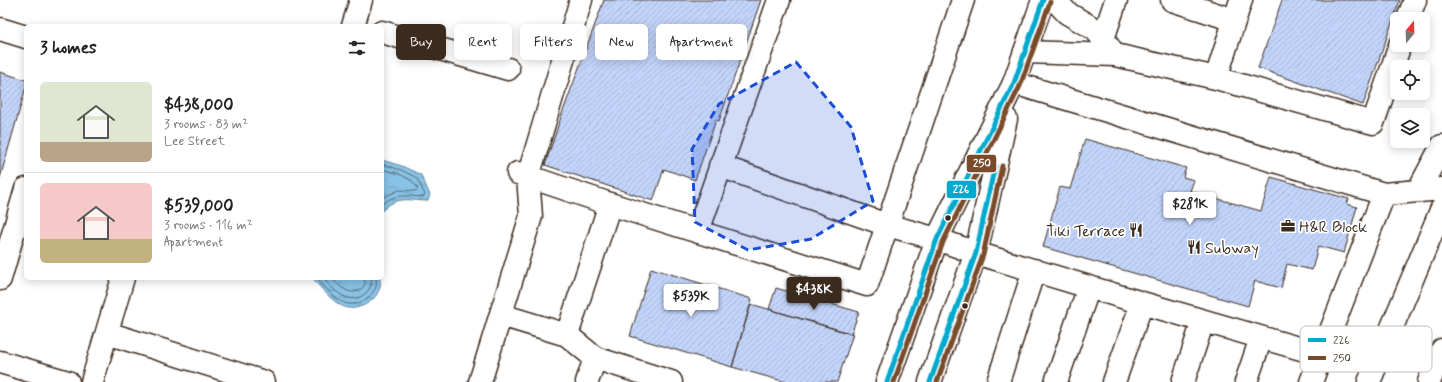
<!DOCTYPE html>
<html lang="en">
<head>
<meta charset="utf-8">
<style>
  body { margin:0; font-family:Mynerve,sans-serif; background:#f2f2f2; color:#222; height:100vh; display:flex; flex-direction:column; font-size:15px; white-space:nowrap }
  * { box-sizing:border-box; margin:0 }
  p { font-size:13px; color:#767676 }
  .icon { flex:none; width:22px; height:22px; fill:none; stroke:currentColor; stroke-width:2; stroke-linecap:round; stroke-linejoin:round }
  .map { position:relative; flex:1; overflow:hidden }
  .panel { position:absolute; left:24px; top:24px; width:360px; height:256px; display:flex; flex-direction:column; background:#fff; border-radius:6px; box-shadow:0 2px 10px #0003 }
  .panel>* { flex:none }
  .banner { position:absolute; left:396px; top:24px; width:380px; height:36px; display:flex; gap:8px }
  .needle { width:26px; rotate:19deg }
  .tools { position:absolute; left:1390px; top:12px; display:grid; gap:8px }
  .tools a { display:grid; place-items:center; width:40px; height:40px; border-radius:6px; background:#fff; box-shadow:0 2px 10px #0003; font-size:20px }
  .price { position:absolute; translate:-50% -34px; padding:0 9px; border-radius:4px; background:#fff; color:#222; font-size:13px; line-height:26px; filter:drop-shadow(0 1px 2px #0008) }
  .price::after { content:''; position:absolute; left:50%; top:24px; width:12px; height:9px; margin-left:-6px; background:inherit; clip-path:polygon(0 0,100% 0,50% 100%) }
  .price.selected { background:#3b2a1e; color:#fff }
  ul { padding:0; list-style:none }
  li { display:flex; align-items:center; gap:12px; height:100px; padding:0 16px }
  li+li { border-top:1px solid #e0e0e0 }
  li span { display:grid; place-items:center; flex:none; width:112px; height:80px; border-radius:6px; color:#555 }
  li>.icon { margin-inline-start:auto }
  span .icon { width:48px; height:48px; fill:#fffc; stroke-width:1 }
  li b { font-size:17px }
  h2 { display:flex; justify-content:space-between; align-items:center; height:48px; padding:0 16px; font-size:17px }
  .pill { padding:0 14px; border-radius:6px; background:#fff; box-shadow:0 2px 10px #0003; font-size:14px; line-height:36px }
  .pill.selected { background:#3b2a1e; color:#fff }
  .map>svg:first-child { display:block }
  .water { fill:url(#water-ripples); stroke:#698697 }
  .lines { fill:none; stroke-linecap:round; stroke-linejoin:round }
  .shore { stroke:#5a676e; stroke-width:1 }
  .building { fill:url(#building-hatch); stroke:#3b2a1e }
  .minor-casing { stroke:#3b2a1e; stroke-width:25 }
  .major-casing { stroke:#3b2a1e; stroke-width:25 }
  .minor { stroke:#fff; stroke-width:22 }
  .major { stroke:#fff; stroke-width:22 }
  .bus-1-casing { stroke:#fff; stroke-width:8 }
  .bus-2-casing { stroke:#fff; stroke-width:8 }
  .bus-1 { stroke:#00a9ce; stroke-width:5 }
  .bus-2 { stroke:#7a4b2a; stroke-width:5 }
  .marked { fill:#1d4ed8; fill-opacity:0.2; stroke:#1d4ed8; stroke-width:3; stroke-dasharray:8 5; stroke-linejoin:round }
  .bus-dot { fill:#3b2a1e; stroke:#fff; stroke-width:1.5 }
  .labels { text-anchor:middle; stroke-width:3.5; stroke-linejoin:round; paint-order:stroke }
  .poi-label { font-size:16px; fill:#3b2a1e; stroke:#fff; text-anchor:start }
  .key { fill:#fff; stroke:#c4bfbc; stroke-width:1 }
  .key-label { font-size:11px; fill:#3b2a1e }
  .line-badge { stroke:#fff; stroke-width:1.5 }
  .badge-label { font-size:11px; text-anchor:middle; font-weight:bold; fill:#fff }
</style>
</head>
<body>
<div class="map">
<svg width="1442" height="382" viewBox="0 0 1442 382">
  <defs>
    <pattern id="water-ripples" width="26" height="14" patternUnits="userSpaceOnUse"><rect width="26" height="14" fill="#88c3e7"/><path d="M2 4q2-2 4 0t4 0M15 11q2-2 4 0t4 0" fill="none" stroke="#709fbb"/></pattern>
    <pattern id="building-hatch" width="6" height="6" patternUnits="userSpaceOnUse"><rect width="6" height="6" fill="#c2d4fa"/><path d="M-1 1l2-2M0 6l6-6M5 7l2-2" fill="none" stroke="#a8b6d6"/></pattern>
  </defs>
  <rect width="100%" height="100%" fill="#fff"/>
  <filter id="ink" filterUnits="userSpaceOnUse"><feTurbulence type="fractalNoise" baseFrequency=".025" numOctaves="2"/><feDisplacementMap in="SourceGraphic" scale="8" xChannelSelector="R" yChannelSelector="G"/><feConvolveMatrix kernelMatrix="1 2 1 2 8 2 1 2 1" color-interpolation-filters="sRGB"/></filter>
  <g filter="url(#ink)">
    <!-- water -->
    <path class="water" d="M382,160l20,6 19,9 9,20 -2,5 -2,1c-19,-1 -30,-5 -44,10z
      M313,278h67c0,3 1,7 0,9 -3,13 -19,23 -32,21 -12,-2 -28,-20 -35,-30z"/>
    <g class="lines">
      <!-- shore -->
      <path class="shore" d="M382,164l19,6 16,8 8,17 -2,2c-15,-1 -30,-4 -41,8
        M382,169c13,4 30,7 36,20l-2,2 -17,-1 -17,8
        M318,278c6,10 18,23 30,26 11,2 24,-7 28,-17 1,-3 0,-6 0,-9
        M324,278c5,8 15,18 25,20 8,3 21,-5 22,-14 1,-2 0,-4 0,-6
        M331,278c8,7 19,20 30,11 4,-3 4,-6 4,-11"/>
    </g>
    <!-- building -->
    <path class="building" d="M604,0h157l-42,121 -3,-1 -21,60 -31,-11 -11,32 -108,-36 18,-54z
      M1282,0h118l-37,105 -105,-37z
      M0,72l26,8v7l-26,91z
      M1085,139l101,29 -3,9 11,3 -4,11 71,20 10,-34 78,22 -2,5 10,3 -13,46 -26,-7 -6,24 -25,-6 -6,24 -26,-7 -7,25 -205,-59 17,-60 10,2z
      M651,268l101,31 -20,68 -102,-31z
      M776,288l83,24 -8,22 -82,-25z
      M751,304l102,30 -16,48h-51l-54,-15z"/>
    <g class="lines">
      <defs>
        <path id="minor" d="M1055,0l12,13 29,17 19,25
          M1172,0l62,20
          M1408,19l7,-19
          M353,26l8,-26
          M0,29l26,8
          M382,32l126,37
          M1103,39l13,-39
          M1025,52l90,3 101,23 25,-78
          M1216,78l157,45 27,-78
          M1014,83l370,111 58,-5
          M720,166l167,59 50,14 39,14 166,50 180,52
          M518,173l92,31 257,81 96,-285
          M1418,191l24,-45
          M698,231l81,-231
          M0,279l26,-90
          M501,315l66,20 43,-131
          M107,333l157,49
          M567,335l28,23 -8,24
          M595,358l76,24
          M0,362l68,20
          M92,382l31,-104
          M480,382l51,-166 -3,-39 53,-177
          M998,382l36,-112
          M1056,382l33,-95
          M1114,382l28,-79
          M1183,382l20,-61
          M1246,382l15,-44
          M1311,382l73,-188
          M1369,382l73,-174
          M1429,382l13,-32"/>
        <path id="major" d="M887,382l50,-143 77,-156 29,-83
          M930,382l46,-129 30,-134"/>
      </defs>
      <!-- minor casing -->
      <use href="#minor" class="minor-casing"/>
      <!-- major casing -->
      <use href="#major" class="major-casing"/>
      <!-- minor -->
      <use href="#minor" class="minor"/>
      <!-- major -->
      <use href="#major" class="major"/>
      <defs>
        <path id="bus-1" d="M887,382l50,-143 77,-156 29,-83
          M930,382l46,-129 19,-88"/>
        <path id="bus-2" d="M894,382l49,-140 77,-156 30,-84
          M937,382l46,-127 19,-89"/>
      </defs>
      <!-- bus-1 casing -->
      <use href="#bus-1" class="bus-1-casing"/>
      <!-- bus-2 casing -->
      <use href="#bus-2" class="bus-2-casing"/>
      <!-- bus-1 -->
      <use href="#bus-1" class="bus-1"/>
      <!-- bus-2 -->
      <use href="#bus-2" class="bus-2"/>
    </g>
  </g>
  <!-- marked area -->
  <path class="marked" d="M796,62l55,65 22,74 -62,38 -63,11 -53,-28 -3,-73 27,-45z"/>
  <!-- icons -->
  <defs>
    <symbol id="office-bare" viewBox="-9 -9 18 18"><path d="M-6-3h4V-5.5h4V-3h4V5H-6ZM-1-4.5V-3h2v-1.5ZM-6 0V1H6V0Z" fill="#3b2a1e" stroke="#fff" stroke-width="2.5" paint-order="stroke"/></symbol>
    <symbol id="restaurant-bare" viewBox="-9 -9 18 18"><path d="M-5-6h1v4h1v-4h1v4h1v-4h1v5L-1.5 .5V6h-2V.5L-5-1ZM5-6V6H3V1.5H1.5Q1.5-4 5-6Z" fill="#3b2a1e" stroke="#fff" stroke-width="2.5" paint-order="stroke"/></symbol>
  </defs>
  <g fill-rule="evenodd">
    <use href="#office-bare" x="1278" y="216" width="20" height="20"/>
    <use href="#restaurant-bare" x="1126" y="220" width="20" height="20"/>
    <use href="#restaurant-bare" x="1184" y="237" width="20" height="20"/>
  </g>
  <!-- markers -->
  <g class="bus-dot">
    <circle cx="948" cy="218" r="3.5"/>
    <circle cx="965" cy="306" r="3.5"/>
  </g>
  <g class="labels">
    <!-- poi labels -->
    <g class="poi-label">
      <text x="1299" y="232">H&amp;R Block</text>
      <text x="1125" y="236" text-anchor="end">Tiki Terrace</text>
      <text x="1205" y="253">Subway</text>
    </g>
  </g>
  <!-- legend -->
  <rect x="1300" y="326" width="132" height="46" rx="6" class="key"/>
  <rect x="1308" y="338" width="18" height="4" fill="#00a9ce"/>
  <rect x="1308" y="356" width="18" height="4" fill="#7a4b2a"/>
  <g class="key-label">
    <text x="1333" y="344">226</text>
    <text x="1333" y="362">250</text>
  </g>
  <g class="line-badge">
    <rect x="966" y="154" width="31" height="19" rx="4" fill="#7a4b2a"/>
    <rect x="946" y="180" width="31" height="19" rx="4" fill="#00a9ce"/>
  </g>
  <g class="badge-label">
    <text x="982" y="167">250</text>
    <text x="961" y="193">226</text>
  </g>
</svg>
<div class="tools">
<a><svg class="needle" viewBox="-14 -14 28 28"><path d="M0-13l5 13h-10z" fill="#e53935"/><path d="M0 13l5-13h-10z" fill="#767676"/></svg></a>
<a><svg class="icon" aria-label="locate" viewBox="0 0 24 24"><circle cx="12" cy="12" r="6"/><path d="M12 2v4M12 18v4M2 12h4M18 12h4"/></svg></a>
<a><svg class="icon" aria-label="layers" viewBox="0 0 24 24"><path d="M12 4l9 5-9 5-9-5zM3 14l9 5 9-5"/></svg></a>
</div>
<b class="price" style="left:1190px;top:226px">$281K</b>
<b class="price selected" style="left:814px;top:311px">$438K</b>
<b class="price" style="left:691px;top:318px">$539K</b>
<div class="banner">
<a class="pill selected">Buy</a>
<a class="pill">Rent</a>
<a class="pill">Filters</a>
<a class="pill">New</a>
<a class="pill">Apartment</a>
</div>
<section class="panel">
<h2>3 homes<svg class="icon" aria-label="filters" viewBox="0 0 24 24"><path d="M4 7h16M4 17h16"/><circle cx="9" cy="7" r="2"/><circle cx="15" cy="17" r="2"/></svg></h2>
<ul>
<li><span style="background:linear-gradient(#dfe7d0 75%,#b9a48a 0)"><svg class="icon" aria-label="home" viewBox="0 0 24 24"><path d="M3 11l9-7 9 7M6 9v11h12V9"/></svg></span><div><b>$438,000</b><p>3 rooms · 83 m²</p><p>Lee Street</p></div></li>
<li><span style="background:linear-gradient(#f6c9c9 70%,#c2b280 0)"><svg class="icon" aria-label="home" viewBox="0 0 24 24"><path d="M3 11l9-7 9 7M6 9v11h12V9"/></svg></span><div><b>$539,000</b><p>3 rooms · 116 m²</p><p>Apartment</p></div></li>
</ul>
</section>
</div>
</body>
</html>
